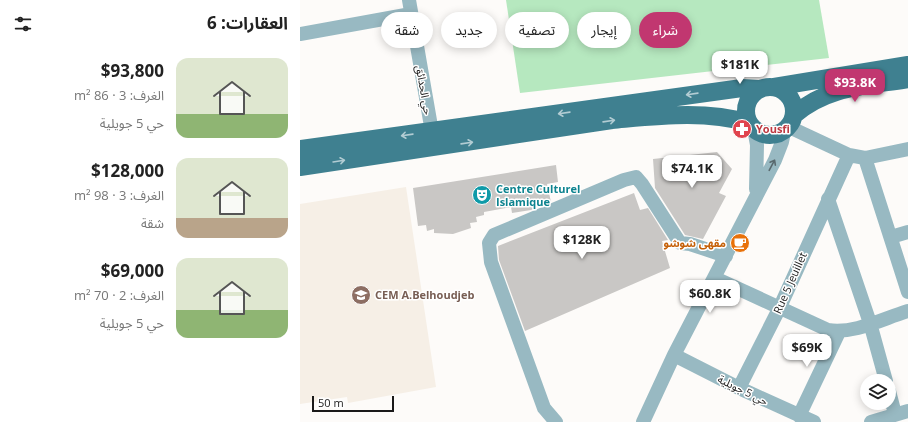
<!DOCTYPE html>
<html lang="ar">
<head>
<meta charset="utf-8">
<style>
  body { margin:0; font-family:"Open Sans","Noto Sans Arabic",sans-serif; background:#f6f6f6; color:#222; direction:rtl; height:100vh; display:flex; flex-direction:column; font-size:15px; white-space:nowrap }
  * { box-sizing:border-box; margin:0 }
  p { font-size:13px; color:#767676 }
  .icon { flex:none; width:22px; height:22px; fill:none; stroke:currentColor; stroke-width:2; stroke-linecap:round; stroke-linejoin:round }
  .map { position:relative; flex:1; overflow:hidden; direction:ltr }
  .details { display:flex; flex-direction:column; background:#fff; width:300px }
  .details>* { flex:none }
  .hud { position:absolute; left:12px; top:12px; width:380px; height:36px; direction:rtl; display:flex; gap:8px }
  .fabs { position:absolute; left:560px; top:374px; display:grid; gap:8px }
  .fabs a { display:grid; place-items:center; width:36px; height:36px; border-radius:50%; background:#fff; box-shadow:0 2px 10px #0003; font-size:20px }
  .scale { position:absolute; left:12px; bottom:10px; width:82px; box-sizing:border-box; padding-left:4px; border:2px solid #1a1919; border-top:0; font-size:11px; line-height:14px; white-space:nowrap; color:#1a1919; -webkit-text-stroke:3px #fff; paint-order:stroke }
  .price { position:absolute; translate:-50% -34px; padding:0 9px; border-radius:8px; background:#fff; color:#222; font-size:13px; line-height:26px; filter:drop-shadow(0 1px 2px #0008) }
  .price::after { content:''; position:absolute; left:50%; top:24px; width:12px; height:9px; margin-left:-6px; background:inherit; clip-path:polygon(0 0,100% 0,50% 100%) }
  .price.selected { background:#c13770; color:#fff }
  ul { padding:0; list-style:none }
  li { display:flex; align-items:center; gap:12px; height:100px; padding:0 12px }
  li span { display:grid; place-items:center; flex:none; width:112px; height:80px; border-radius:12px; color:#555 }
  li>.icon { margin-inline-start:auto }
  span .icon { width:48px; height:48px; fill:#fffc; stroke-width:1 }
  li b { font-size:17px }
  h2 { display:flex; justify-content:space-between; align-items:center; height:48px; padding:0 12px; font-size:17px }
  .pill { padding:0 14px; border-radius:18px; background:#fff; box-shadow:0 2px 10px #0003; font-size:14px; line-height:36px }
  .pill.selected { background:#c13770; color:#fff }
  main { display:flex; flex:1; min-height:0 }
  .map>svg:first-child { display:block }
  .built { fill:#f6efe6 }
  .green { fill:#b6e8bf }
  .building { fill:#c9c7c5 }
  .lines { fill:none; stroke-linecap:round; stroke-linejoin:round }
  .minor { stroke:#98b9c2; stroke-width:14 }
  .major { stroke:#3f8090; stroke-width:18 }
  .oneway { stroke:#b2ccd3 }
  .oneway2 { stroke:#59696e }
  .labels { text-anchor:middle; stroke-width:3; stroke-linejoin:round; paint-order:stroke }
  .street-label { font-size:11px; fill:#1a1919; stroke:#fff }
  .health-label { font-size:11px; font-weight:bold; fill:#be3a42; stroke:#fff; text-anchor:start }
  .culture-label { font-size:11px; font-weight:bold; fill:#0d838f; stroke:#fff; text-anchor:start }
  .food-label { font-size:11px; font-weight:bold; fill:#c56008; stroke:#fff; text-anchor:end }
  .education-label { font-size:11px; font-weight:bold; fill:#785e54; stroke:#fff; text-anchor:start }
</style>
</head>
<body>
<main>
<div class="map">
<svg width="608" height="422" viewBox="0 0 608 422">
  <rect width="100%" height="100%" fill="#fdfbf9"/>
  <!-- built -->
  <path class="built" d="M106,187l30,200 -88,16 -1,-6 -47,7v-200z"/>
  <!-- green -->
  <path class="green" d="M206,0h313l10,58 -309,35z"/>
  <!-- building -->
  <path class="building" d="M417,152l15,17 -13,24 7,3 -23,43 -18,-4 -30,-47 -2,-29z
    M256,165l2,17 -11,2 4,18 -7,1v1l-13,6 -19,3 -1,-6 -27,5v3l-8,2 1,5 -7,1 1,5 -18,6 -19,-1v-4l-7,2 -1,-6 -8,1 -5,-38z
    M334,193l6,17 8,-2 20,32 -6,1 8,27 -145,63 -26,-71 -1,-14z"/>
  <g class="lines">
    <!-- minor -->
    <path class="minor" d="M109,0l23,132
      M0,34l111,-20
      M489,127l60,28 16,3 43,-9
      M454,129l3,16 -1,44
      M565,158l43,134
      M528,199l42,124 16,58
      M591,237l17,-5
      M415,278l113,52c27,4 54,-11 80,-19
      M374,355l65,33 75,34
      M439,388l40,-79 70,-154
      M589,391l6,23
      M499,416l40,-84
      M256,422l-12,-14 -53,-146 -2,-19 5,-8 130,-55 12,-3 6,7 38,59 10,1 36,12
      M343,422l31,-67 101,-195 7,-18 2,-10
      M571,422l37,-11"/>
    <!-- major -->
    <path class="major" d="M446 111a24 24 0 1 1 48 0a24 24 0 1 1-48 0Z
      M474,87l134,-22
      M494,115c33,-29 73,-29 114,-36
      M0,149l442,-61 17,1
      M0,167l312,-47c46,-4 93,-10 137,3"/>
  </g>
  <!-- one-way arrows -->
  <defs><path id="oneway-shaft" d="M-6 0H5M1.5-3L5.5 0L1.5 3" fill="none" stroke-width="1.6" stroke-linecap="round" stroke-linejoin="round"/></defs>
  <g class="oneway">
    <use href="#oneway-shaft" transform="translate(392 94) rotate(172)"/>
    <use href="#oneway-shaft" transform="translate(264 113) rotate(172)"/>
    <use href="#oneway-shaft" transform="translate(309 121) rotate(-8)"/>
    <use href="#oneway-shaft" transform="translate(107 135) rotate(172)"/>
    <use href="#oneway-shaft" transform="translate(167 143) rotate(-8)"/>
    <use href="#oneway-shaft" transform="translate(39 161) rotate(-9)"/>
  </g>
  <use class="oneway2" href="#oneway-shaft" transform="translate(472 165) rotate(-62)"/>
  <!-- icons -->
  <defs>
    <symbol id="pharmacy-disc" viewBox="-11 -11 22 22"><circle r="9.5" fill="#e0444e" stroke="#fff"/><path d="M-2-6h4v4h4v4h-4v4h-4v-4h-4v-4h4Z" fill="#fff"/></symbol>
    <symbol id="theatre-disc" viewBox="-11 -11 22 22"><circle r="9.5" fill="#0f9aa8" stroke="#fff"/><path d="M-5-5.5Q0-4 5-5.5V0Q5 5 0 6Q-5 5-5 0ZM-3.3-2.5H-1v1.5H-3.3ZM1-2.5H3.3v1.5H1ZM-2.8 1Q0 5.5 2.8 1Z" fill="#fff"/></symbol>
    <symbol id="cafe-disc" viewBox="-11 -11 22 22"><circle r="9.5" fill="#e8710a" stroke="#fff"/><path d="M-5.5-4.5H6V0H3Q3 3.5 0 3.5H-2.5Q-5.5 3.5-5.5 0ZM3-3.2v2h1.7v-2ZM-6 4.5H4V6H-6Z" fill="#fff"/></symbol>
    <symbol id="school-disc" viewBox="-11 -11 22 22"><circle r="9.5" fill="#8d6e63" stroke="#fff"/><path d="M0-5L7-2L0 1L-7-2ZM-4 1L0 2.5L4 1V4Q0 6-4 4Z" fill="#fff"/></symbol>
  </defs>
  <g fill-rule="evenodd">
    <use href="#pharmacy-disc" x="431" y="118" width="22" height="22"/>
    <use href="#theatre-disc" x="171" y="184" width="22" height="22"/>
    <use href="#cafe-disc" x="429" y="232" width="22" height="22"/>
    <use href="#school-disc" x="50" y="284" width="22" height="22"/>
  </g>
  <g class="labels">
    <!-- street labels -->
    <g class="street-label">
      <text transform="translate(124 90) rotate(80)" y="4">حي الحدائق</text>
      <text transform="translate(490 283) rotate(-66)" y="4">Rue 5 Jeuillet</text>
      <text transform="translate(443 390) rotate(26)" y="4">حي 5 جويلية</text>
    </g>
    <!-- health labels -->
    <g class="health-label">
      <text x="456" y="133">Yousfi</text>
    </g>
    <!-- culture labels -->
    <g class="culture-label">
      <text x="196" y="193">Centre Culturel<tspan x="196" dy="13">Islamique</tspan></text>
    </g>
    <!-- food labels -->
    <g class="food-label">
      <text x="426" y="247">مقهى شوشو</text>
    </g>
    <!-- education labels -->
    <g class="education-label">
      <text x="75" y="299">CEM A.Belhoudjeb</text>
    </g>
  </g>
</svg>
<div class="fabs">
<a><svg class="icon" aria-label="layers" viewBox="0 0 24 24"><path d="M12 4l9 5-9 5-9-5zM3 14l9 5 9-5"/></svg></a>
</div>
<div class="scale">50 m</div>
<b class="price" style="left:440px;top:85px">$181K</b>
<b class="price selected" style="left:555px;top:103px">$93.8K</b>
<b class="price" style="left:392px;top:189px">$74.1K</b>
<b class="price" style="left:282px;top:260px">$128K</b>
<b class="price" style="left:410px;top:314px">$60.8K</b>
<b class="price" style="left:507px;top:368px">$69K</b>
<div class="hud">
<a class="pill selected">شراء</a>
<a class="pill">إيجار</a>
<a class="pill">تصفية</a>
<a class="pill">جديد</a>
<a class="pill">شقة</a>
</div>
</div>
<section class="details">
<h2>العقارات: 6<svg class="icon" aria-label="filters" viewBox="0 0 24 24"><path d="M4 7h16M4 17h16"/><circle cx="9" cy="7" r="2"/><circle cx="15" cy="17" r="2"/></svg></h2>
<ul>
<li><span style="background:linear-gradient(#dfe7d0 70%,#8fb573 0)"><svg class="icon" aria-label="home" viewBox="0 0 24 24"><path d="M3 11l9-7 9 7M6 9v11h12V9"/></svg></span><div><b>$93,800</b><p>الغرف: 3 · 86 m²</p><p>حي 5 جويلية</p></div></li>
<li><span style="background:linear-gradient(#dfe7d0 75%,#b9a48a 0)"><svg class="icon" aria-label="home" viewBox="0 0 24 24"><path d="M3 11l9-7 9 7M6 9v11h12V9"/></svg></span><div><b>$128,000</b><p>الغرف: 3 · 98 m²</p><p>شقة</p></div></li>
<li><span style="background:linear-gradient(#dfe7d0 65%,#8fb573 0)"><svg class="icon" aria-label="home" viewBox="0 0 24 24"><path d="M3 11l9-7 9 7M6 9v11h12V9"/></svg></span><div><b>$69,000</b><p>الغرف: 2 · 70 m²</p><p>حي 5 جويلية</p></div></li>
</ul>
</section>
</main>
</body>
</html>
